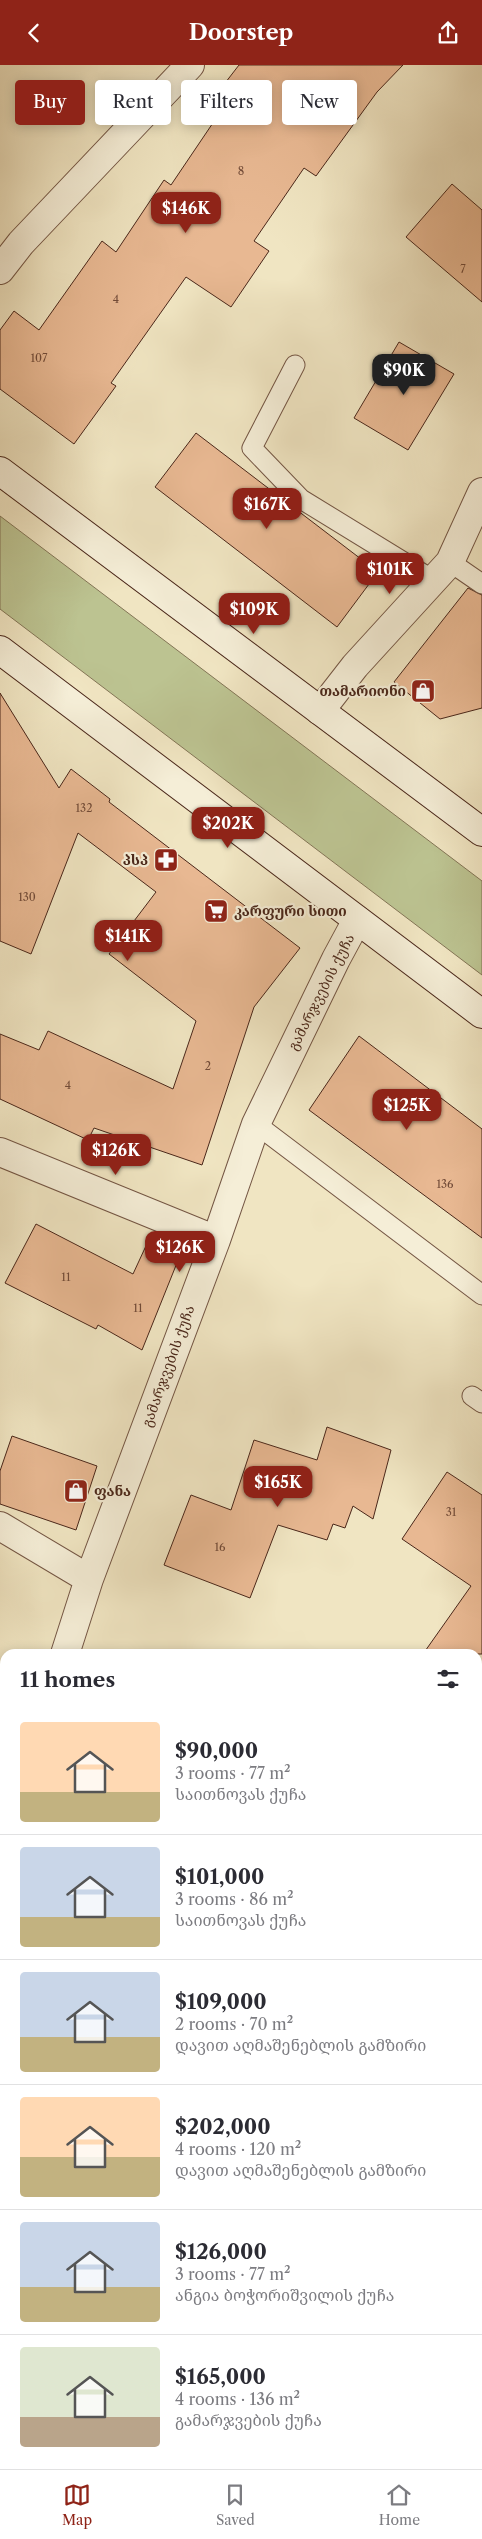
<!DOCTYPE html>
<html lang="en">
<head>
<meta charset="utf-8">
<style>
  body { margin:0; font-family:"Libre Caslon Text","Noto Serif Georgian",serif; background:#f7f7f7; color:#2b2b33; height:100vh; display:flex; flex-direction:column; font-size:19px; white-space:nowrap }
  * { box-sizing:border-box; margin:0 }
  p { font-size:16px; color:#7c7c81 }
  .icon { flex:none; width:28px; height:28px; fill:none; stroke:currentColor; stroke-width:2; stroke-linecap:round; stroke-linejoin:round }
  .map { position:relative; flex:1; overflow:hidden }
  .sheet { position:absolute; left:0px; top:1584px; width:482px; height:821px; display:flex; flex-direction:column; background:#fff; border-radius:15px 15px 0 0; box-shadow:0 2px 12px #0003 }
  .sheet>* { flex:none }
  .hud { position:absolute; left:15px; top:15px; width:452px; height:45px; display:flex; gap:10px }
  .price { position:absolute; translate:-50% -42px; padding:0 11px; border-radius:10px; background:#8f2418; color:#fff; font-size:16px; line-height:32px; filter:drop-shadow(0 1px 2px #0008) }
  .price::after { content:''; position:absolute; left:50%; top:30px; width:15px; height:11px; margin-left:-8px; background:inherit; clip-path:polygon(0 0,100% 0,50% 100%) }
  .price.active { background:#222; color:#fff }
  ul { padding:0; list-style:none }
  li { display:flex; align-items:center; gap:15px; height:125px; padding:0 20px }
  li+li { border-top:1px solid #e1e1e2 }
  li span { display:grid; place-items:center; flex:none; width:140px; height:100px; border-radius:5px; color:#555 }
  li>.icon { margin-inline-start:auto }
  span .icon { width:60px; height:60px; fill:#fffc; stroke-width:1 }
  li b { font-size:21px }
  h2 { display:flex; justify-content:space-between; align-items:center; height:60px; padding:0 20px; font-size:21px }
  .chip { padding:0 18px; border-radius:5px; background:#fff; box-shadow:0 2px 12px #0003; font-size:18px; line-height:45px }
  .chip.active { background:#8f2418; color:#fff }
  header { display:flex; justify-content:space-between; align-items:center; height:65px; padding:0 20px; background:#8f2418; color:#fff; font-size:22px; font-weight:700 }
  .tabs { display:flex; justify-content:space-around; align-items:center; height:70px; border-top:1px solid #e1e1e2; background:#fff; font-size:14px; color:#7c7c81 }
  .tabs a { display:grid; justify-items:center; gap:2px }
  .tabs .active { color:#8f2418 }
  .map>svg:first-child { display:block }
  .green { fill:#bcc391; stroke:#837556 }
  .building { fill:#e8b892; stroke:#4a271a }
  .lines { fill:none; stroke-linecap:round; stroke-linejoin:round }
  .lane-casing { stroke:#745644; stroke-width:21 }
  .street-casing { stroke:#745644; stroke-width:30 }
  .secondary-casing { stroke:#4a271a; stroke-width:30 }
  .lane { stroke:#f5eed7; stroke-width:19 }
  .street { stroke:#f5eed7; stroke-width:28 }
  .secondary { stroke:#f5eed7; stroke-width:28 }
  .labels { text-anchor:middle; stroke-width:4.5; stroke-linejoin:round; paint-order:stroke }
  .number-label { font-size:11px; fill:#724b38 }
  .poi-label { font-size:14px; font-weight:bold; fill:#4a271a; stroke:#f5eed7; text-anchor:end }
  .street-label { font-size:14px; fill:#4a271a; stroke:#f5eed7 }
</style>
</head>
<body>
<header><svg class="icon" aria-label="back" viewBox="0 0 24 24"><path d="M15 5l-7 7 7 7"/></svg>Doorstep<svg class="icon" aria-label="share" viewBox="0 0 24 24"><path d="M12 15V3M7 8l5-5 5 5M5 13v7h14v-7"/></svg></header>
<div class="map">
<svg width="482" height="2404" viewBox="0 0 482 2404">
  <rect width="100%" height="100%" fill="#f0e5c2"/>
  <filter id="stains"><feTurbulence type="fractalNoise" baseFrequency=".004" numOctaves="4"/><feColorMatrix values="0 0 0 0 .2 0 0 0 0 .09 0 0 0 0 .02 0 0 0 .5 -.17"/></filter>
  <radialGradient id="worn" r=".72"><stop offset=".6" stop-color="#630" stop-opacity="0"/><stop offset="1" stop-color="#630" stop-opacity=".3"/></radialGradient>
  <!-- green -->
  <path class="green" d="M0,451l482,365v94l-482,-366z"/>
  <!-- building -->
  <path class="building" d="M239,0h164l-26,27 -61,84 -12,-8 -50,73 15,10 -38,56 -45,-30 -75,106 5,3 -42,58 -74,-55v-59l14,-19 25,19 63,-89 14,11 48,-72 7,5 52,-77 -11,-8z
    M452,119l30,26v92l-76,-65z
    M399,277l55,32 -46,76 -54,-32z
    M196,368l182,139 -41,55 -182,-140z
    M468,523l14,7v113l-42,11 -46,-37z
    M0,628l59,95 12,-19 39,30 -1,3 191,146 -46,59 -52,158 -108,-37 -6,12 -88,-41v-65l39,16 9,-19 125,58 23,-68 -87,-67 47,-62 -78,-59 -47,121 -31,-13z
    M359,971l123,93v109l-173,-128z
    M36,1159l97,50 18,-39 32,13 -41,102 -44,-25 -2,4 -91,-46z
    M327,1362l64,23 -18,69 -20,-13 -8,22 -12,-4 -6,16 -49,-15 -28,73 -86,-33 27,-70 40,15 23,-70 63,20z
    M12,1371l85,30 -21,64 -76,-26v-33z
    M447,1407l35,23v159h-59l48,-68 -69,-47z"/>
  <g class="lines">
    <defs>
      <path id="lane" d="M295,300l-43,83 49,51 132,81
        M450,497l32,22
        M256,1059l226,171
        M472,1331l10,7
        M0,2160h5"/>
      <path id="street" d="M0,205l21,-27 169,-178
        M320,646l35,-45 95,-104 32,-70
        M0,1087l216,88
        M0,1461l89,53
        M65,1589l24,-75 127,-339 40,-116 80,-165 21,-39
        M478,1751l4,-7
        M0,1795l5,-16"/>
      <path id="secondary" d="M0,406l482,361
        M0,585l482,364"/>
    </defs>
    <!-- lane casing -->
    <use href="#lane" class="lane-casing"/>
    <!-- street casing -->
    <use href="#street" class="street-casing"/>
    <!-- secondary casing -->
    <use href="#secondary" class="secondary-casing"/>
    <!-- lane -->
    <use href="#lane" class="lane"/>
    <!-- street -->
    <use href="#street" class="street"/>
    <!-- secondary -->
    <use href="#secondary" class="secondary"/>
  </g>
  <!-- icons -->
  <defs>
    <symbol id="shop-square" viewBox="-11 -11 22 22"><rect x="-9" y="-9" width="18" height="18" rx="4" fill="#8f2418" stroke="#f5eed7"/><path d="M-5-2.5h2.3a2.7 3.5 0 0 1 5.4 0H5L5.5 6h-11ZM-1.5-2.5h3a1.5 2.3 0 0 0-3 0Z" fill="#fff"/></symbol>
    <symbol id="pharmacy-square" viewBox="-11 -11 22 22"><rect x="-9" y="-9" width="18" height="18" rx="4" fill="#8f2418" stroke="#f5eed7"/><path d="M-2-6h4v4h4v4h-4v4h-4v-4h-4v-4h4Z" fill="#fff"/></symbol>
    <symbol id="supermarket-square" viewBox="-11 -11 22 22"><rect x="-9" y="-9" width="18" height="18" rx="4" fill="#8f2418" stroke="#f5eed7"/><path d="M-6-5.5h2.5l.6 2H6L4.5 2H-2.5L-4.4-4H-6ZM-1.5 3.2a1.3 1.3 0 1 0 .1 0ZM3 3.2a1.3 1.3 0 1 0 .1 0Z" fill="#fff"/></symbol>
  </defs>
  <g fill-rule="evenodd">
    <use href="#shop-square" x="409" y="612" width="28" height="28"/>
    <use href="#pharmacy-square" x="152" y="781" width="28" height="28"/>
    <use href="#supermarket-square" x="202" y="832" width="28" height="28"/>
    <use href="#shop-square" x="62" y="1412" width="28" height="28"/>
  </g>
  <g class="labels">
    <!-- number labels -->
    <g class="number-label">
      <text x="241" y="110">8</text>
      <text x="463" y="208">7</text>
      <text x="116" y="238">4</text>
      <text x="39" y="297">107</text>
      <text x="84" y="747">132</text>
      <text x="27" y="836">130</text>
      <text x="208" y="1005">2</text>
      <text x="68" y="1024">4</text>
      <text x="445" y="1123">136</text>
      <text x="66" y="1216">11</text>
      <text x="138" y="1247">11</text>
      <text x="451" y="1451">31</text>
      <text x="220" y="1486">16</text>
    </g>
    <!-- poi labels -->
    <g class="poi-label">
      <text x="406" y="631">თამარიონი</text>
      <text x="148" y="800">პსპ</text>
      <text x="234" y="851" text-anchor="start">კარფური სითი</text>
      <text x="94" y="1431" text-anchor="start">ფანა</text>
    </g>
    <!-- street labels -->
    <g class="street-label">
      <text transform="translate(321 927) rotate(-63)" y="5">გამარჯვების ქუჩა</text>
      <text transform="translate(168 1301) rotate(-70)" y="5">გამარჯვების ქუჩა</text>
    </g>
  </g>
  <rect width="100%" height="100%" filter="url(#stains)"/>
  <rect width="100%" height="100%" fill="url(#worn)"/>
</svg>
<b class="price" style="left:186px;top:169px">$146K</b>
<b class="price active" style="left:404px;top:331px">$90K</b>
<b class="price" style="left:267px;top:465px">$167K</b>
<b class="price" style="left:390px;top:530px">$101K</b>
<b class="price" style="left:254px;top:570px">$109K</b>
<b class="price" style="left:228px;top:784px">$202K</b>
<b class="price" style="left:128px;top:897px">$141K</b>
<b class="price" style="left:407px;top:1066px">$125K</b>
<b class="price" style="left:116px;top:1111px">$126K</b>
<b class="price" style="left:180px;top:1208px">$126K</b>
<b class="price" style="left:278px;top:1443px">$165K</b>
<div class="hud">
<a class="chip active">Buy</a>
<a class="chip">Rent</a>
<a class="chip">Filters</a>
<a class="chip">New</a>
</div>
<section class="sheet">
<h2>11 homes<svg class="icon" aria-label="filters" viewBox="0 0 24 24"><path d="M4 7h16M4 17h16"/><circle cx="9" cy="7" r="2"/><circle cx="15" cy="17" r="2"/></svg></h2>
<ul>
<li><span style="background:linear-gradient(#ffd9b3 70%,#c2b280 0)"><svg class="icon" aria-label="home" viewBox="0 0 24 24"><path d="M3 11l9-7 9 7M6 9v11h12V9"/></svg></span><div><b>$90,000</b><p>3 rooms · 77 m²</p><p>საითნოვას ქუჩა</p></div></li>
<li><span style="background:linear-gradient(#c9d6e8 70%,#c2b280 0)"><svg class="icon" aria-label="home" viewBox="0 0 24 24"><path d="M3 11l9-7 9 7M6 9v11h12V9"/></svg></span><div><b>$101,000</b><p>3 rooms · 86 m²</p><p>საითნოვას ქუჩა</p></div></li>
<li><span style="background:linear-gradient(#c9d6e8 65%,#c2b280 0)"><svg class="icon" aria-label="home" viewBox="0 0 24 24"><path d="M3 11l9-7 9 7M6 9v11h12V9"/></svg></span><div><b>$109,000</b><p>2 rooms · 70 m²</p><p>დავით აღმაშენებლის გამზირი</p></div></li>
<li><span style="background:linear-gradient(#ffd9b3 60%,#c2b280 0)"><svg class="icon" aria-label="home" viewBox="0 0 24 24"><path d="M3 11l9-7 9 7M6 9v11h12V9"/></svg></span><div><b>$202,000</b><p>4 rooms · 120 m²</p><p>დავით აღმაშენებლის გამზირი</p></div></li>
<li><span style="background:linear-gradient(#c9d6e8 65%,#c2b280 0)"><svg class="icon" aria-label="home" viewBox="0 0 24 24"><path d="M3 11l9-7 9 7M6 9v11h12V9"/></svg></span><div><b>$126,000</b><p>3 rooms · 77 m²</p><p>ანგია ბოჭორიშვილის ქუჩა</p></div></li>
<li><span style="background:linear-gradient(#dfe7d0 70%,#b9a48a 0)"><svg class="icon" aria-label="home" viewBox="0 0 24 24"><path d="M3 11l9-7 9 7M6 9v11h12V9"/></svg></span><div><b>$165,000</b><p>4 rooms · 136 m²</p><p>გამარჯვების ქუჩა</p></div></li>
</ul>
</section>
</div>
<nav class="tabs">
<a class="active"><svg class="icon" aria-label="map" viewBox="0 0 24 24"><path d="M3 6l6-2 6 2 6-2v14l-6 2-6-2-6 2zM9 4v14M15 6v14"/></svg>Map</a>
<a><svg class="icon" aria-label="saved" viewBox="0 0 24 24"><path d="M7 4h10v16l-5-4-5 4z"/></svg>Saved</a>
<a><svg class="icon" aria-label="home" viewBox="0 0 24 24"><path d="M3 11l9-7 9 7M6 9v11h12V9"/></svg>Home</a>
</nav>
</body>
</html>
